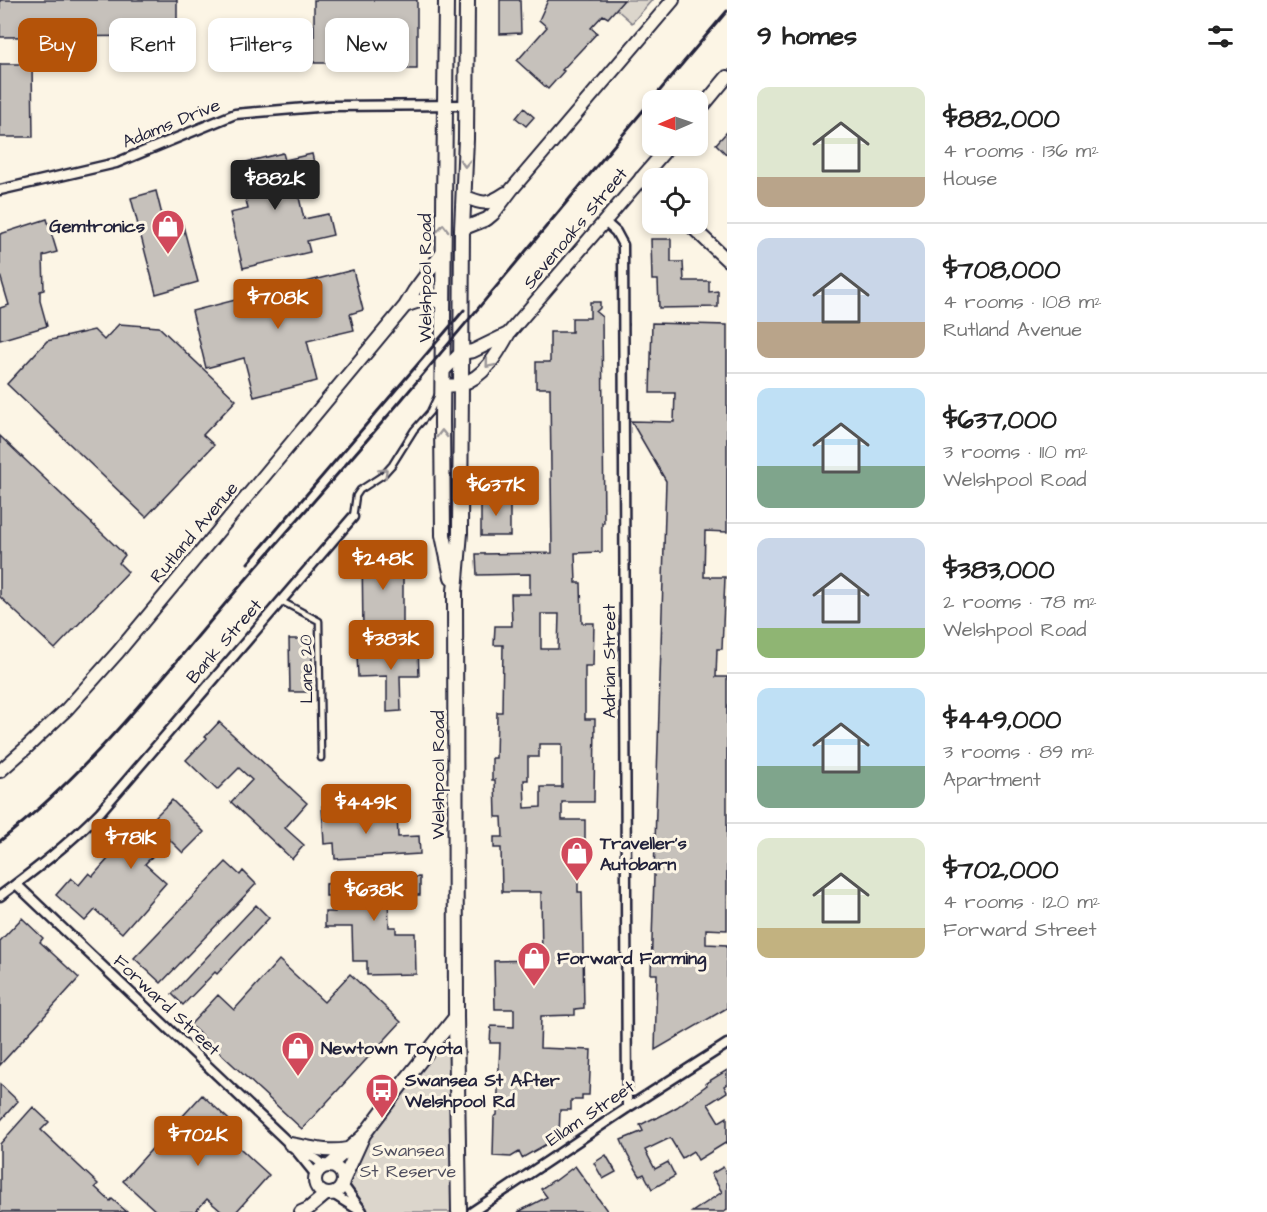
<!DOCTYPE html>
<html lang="en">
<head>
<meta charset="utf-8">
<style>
  body { margin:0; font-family:"Architects Daughter",sans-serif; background:#f2f2f2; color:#222; height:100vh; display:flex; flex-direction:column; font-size:22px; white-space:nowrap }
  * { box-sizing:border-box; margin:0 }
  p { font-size:20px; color:#767676 }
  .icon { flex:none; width:33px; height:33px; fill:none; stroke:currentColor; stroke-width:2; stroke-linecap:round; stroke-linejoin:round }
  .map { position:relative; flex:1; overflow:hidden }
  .panel { display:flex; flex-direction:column; background:#fff; width:540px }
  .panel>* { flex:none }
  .guide { position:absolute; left:18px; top:18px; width:570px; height:54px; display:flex; gap:12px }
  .needle { width:39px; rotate:268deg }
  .fabs { position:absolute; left:642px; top:90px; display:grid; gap:12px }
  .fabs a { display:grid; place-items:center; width:66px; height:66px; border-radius:12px; background:#fff; box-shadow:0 3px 9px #0003; font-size:30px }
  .price { position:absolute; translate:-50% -51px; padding:0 14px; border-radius:6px; background:#b45309; color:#fff; font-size:20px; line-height:39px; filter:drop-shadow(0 2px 3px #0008) }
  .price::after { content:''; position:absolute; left:50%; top:36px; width:18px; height:14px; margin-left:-9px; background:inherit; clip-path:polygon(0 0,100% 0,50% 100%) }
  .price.current { background:#222; color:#fff }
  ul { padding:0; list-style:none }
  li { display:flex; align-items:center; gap:18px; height:150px; padding:0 30px }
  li+li { border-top:2px solid #e0e0e0 }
  li span { display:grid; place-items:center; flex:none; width:168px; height:120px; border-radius:12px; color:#555 }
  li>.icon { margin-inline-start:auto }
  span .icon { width:72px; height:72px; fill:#fffc; stroke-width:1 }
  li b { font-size:26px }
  h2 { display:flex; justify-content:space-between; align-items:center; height:72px; padding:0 30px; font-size:26px }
  .tag { padding:0 21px; border-radius:12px; background:#fff; box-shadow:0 3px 9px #0003; font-size:21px; line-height:54px }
  .tag.current { background:#b45309; color:#fff }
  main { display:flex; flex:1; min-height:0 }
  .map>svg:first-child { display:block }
  .green { fill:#dcd6cc; stroke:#7f7c84; stroke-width:1.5 }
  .building { fill:#c6c1bb; stroke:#22223b; stroke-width:1.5; fill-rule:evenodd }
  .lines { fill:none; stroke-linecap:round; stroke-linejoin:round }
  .lane-casing { stroke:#22223b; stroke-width:9 }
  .street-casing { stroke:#22223b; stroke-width:13 }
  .secondary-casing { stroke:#22223b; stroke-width:16 }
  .primary-casing { stroke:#22223b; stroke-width:18 }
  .lane { stroke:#fcf5e5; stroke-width:4.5 }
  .street { stroke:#fcf5e5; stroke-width:8 }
  .secondary { stroke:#fcf5e5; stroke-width:12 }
  .primary { stroke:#fcf5e5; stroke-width:14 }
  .rail { stroke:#22223b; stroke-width:3 }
  .oneway { stroke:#9a9698 }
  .labels { text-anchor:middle; stroke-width:6; stroke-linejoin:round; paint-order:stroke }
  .street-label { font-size:18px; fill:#22223b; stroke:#fcf5e5 }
  .poi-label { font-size:18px; font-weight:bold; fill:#22223b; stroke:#fcf5e5; text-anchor:start }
  .park-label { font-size:18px; fill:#504f5f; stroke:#fcf5e5 }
</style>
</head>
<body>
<main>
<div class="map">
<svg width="727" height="1212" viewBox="0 0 727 1212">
  <rect width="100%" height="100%" fill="#fcf5e5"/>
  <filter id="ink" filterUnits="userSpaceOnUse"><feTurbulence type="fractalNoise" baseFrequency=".0167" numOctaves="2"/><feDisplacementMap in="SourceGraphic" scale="12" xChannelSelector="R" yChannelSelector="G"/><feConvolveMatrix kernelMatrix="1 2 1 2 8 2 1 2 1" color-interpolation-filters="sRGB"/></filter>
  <g filter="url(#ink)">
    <!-- green -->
    <path class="green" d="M606,0h46l-20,23z
      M456,1016l3,196h-94l-22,-31 22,-47z"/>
    <!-- building -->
    <path class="building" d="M0,0h177v36l-177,1z
      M314,0h103v69h-35v-6h-29v-12h-18v12h-21z
      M500,0h20l1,33 -21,1z
      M548,0h76l-16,18 -5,-3 -12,13 6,5 -35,37 2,1 -16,18 -31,-28 30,-34 -8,-7z
      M0,64h32l1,73h-33z
      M524,108l10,9 -8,9 -10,-8z
      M727,132v23l-11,-11z
      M283,153l2,7 27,-6 5,21 -22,5 9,39 24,-5 5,21 -26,6 3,11 -67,16 -13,-55 18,-4 -10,-45z
      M156,191l9,36 17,-5 16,60 -42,12 -25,-96z
      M47,219l10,33 -14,4 1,34 -4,1v10l7,25 -47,14v-32l9,-3 -9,-30v-41z
      M651,239h20v23h12l1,19h25v11l9,-1v16l-59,1 -1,-28h-6z
      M353,270l10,40 -13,4 4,16 -47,11 10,40 -63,16 -10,-39 -38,10 -14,-57z
      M590,302h10v6l-4,4 6,5 2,206h-2v29l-27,1 1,30h5l1,40h12l-1,43h-8v53h10l-1,83h-32v18h23v42h-7v30h4l2,116 -9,1v6l-34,1 -1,32 51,2 -2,45h-7v5h-11v10h-11l-1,27 -37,21 -3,-6 -8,5 -18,-1 1,-39 3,-2 3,-72h-10l1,-17 23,1v-18h-19l-1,-48 48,-1 -1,-68h-39l-1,-44h-7v-11h9l-1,-20h-6l-1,-37h-3v-22h4l1,-46h5l1,-67h-9l1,-19h17l-1,-32h19v-20l-53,1 -1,-21 76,-1 -2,-165h-14v-26h14v-30h22v-14h18zM541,614h18l-1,35h-17zM539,744h23v43h-21v20l-16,1 -1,-28h4v-23h11z
      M652,323l75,2v207l-22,-1 -1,46h21l-3,72h-5l-1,28h11v253l-21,-1v15l21,1v63l-72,42 2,-76h-6l15,-493 -35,-60 43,1 1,-29h-25z
      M119,324l40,3 77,73 -33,35 11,10 -68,72 -139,-133 40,-43 47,-11 10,10z
      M0,436l125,119 -6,8 9,9 -73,77 -55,-52z
      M481,498h29v38h-29z
      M403,549v83h-40l-1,-82z
      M289,639h23v53h-22z
      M418,646l1,30h-19l1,35 -14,1v-36l-29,1 -1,-23 45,-1v-6z
      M219,722l88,81 -22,25 19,17 -12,14 -61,-57 21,-22 -13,-12 -22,22 -31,-30 21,-22 -2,-1z
      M172,800l32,32 -21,21 -14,-14 -24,25 21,19 -44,50 -27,-23 -10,11 -29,-26 15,-17 8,7 10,-12 4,3 15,-17 -3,-3 14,-15 2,1 21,-21 4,5z
      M342,805v11l55,-3 1,24 21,-1 1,18 -85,5 -1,-16 -10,1 -2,-38z
      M226,862l14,13 3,-4 13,13 -95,99 -27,-25z
      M420,877v18h-32l1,32h7v6h19l1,41 -49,1v-14h-14l-1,-34h-27v-15h10v-16h-9v-12l6,-1v-4z
      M256,905l13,13 -52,56 -2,-2 -32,33 -11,-11z
      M22,918l21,20 -3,4 39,36 -79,87v-124z
      M279,960l45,42 26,-28 51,48 -99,107 -112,-104 28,-30 16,15z
      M727,1070v14l-3,2 3,6 -19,12 11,18 8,-5v25l-29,18 -5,-9 -11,7 -12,-20 -25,12 10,19 13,-7 7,14 -23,13 -8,-15 -4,2 -12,-20 -7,-16 22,-9 -3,-6 14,-7 1,1 22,-12 30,-22 -1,-2z
      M0,1084l18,17 -18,20z
      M202,1095l36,33 -9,10 40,37 -33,37h-14l-15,-13 -12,13h-38l-34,-31 45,-50 16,15 13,-13 -16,-15z
      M33,1107l16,15 -8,8 57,54 -3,3 15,14 2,-2 15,13h-127v-68z
      M606,1155l10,17 -13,7 -9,-16z
      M575,1166l33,46h-90l29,-15 -6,-8 13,-9 1,1z
      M723,1167l4,7v36l-3,2h-32l30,-20 -11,-18z"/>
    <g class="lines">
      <defs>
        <path id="lane" d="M353,517l3,-21 4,-6 23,-15 9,-10 22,-35 16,-18 8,-17
          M281,601l38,20 2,137"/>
        <path id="street" d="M0,190l116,-27 119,-49 94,-8 137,-1
          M605,222l11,10 7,13 4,863
          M16,884l279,265 21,26
          M0,896c35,-26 69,-52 100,-84l253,-295
          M296,1149l20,10 9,7
          M343,1185l19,26
          M333,1194l29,18
          M472,1212l155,-104 100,-64"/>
        <path id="secondary" d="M698,112l29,-35
          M641,178l11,11
          M464,196c19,9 24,9 42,-3
          M689,224l38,36
          M462,229l25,-10 6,-5 19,-25 161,-189
          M405,306c13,-5 25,-10 38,-2
          M443,371l18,-18 12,-2 35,-17
          M443,386c6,-1 13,0 18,-2 23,-6 37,-31 48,-51l160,-187
          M0,771l26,-23 41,-39 51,-57 287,-346 9,-15 29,-39
          M290,1144c19,3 37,9 57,5
          M315 1180a14 14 0 1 1 28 0a14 14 0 1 1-28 0Z
          M329,1166l34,-30 40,-53 53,-67
          M343,1181l20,-44
          M301,1212l7,-3 18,-15"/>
        <path id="primary" d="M446,0l-4,421 1,114 9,42
          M459,1212l-3,-196 -1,-425 5,-58 2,-304 4,-90 1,-139"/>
      </defs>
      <!-- lane casing -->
      <use href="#lane" class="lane-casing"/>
      <!-- street casing -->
      <use href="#street" class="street-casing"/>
      <!-- secondary casing -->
      <use href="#secondary" class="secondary-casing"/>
      <!-- primary casing -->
      <use href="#primary" class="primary-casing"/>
      <!-- lane -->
      <use href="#lane" class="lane"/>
      <!-- street -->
      <use href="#street" class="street"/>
      <!-- secondary -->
      <use href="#secondary" class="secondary"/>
      <!-- primary -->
      <use href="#primary" class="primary"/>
      <!-- rail -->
      <path class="rail" d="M248,563l216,-253
        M0,841c98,-76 173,-178 254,-271 49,-57 100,-114 149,-172 108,-128 215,-259 324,-387"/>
    </g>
    <!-- one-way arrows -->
    <defs><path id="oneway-chevron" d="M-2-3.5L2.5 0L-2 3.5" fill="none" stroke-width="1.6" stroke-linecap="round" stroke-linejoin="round" transform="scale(1.5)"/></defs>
    <g class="oneway">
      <use href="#oneway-chevron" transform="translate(465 163) rotate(92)"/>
      <use href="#oneway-chevron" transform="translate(443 228) rotate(-89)"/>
      <use href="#oneway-chevron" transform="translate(489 364) rotate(130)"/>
      <use href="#oneway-chevron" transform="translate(442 434) rotate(-91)"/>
      <use href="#oneway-chevron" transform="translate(384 472) rotate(-45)"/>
    </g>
  </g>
  <!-- icons -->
  <defs>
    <symbol id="shop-pin" viewBox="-11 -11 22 30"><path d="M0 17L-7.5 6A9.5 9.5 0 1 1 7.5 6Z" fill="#d1495b" stroke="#fcf5e5"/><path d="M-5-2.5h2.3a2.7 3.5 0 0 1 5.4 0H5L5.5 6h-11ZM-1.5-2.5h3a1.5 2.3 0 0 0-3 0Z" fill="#fff"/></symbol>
    <symbol id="bus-pin" viewBox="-11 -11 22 30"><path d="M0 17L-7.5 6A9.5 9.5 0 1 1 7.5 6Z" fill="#d1495b" stroke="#fcf5e5"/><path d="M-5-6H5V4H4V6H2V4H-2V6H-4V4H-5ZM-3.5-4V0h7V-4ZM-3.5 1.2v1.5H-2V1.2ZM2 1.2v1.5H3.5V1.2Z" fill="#fff"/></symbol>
  </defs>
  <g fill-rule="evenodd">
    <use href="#shop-pin" x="149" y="207" width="38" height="52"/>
    <use href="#shop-pin" x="558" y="834" width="38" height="52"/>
    <use href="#shop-pin" x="515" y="939" width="38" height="52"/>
    <use href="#shop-pin" x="279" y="1029" width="38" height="52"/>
    <use href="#bus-pin" x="363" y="1071" width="38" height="52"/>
  </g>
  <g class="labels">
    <!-- street labels -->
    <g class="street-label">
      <text transform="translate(171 123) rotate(-22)" y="6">Adams Drive</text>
      <text transform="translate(575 228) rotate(-50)" y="6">Sevenoaks Street</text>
      <text transform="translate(425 278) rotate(-90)" y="6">Welshpool Road</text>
      <text transform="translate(194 532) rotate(-50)" y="6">Rutland Avenue</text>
      <text transform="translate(224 641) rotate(-49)" y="6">Bank Street</text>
      <text transform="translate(609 661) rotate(-90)" y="6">Adrian Street</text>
      <text transform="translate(306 669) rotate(-91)" y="6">Lane 20</text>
      <text transform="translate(438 775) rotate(-90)" y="6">Welshpool Road</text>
      <text transform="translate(167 1005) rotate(43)" y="6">Forward Street</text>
      <text transform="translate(590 1113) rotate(-34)" y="6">Ellam Street</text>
    </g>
    <!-- poi labels -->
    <g class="poi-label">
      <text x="145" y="232" text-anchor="end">Gemtronics</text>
      <text x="600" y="849">Traveller's<tspan x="600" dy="21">Autobarn</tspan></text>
      <text x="557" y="964">Forward Farming</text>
      <text x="321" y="1054">Newtown Toyota</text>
      <text x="405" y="1086">Swansea St After<tspan x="405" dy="21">Welshpool Rd</tspan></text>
    </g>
    <!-- park labels -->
    <g class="park-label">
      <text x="408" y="1156">Swansea<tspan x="408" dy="21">St Reserve</tspan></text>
    </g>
  </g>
</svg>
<div class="fabs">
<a><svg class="needle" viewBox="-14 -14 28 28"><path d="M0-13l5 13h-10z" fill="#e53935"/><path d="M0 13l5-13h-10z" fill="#767676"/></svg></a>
<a><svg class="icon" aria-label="locate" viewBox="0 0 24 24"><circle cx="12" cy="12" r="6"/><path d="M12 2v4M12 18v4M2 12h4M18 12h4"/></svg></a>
</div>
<b class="price current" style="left:275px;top:211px">$882K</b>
<b class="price" style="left:278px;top:330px">$708K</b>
<b class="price" style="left:496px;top:517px">$637K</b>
<b class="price" style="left:383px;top:591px">$248K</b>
<b class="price" style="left:391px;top:671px">$383K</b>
<b class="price" style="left:366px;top:835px">$449K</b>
<b class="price" style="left:131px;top:870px">$781K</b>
<b class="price" style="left:374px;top:922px">$638K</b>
<b class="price" style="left:198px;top:1167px">$702K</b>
<div class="guide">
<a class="tag current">Buy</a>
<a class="tag">Rent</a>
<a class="tag">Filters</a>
<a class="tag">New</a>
</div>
</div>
<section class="panel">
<h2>9 homes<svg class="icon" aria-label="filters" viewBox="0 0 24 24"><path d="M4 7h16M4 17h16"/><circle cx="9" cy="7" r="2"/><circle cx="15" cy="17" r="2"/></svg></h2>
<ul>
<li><span style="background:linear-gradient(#dfe7d0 75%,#b9a48a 0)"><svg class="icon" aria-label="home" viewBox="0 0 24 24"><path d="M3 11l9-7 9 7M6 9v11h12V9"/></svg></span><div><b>$882,000</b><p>4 rooms · 136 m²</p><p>House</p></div></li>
<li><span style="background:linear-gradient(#c9d6e8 70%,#b9a48a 0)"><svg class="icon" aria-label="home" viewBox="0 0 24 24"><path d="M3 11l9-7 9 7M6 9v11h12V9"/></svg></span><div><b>$708,000</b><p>4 rooms · 108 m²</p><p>Rutland Avenue</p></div></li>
<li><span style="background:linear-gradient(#bfe0f5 65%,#7fa58c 0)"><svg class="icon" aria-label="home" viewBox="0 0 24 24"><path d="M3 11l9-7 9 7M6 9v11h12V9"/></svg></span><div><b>$637,000</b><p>3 rooms · 110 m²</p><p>Welshpool Road</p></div></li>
<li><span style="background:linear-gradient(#c9d6e8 75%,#8fb573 0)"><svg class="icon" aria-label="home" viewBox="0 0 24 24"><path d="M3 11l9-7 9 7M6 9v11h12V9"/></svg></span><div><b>$383,000</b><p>2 rooms · 78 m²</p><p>Welshpool Road</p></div></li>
<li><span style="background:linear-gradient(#bfe0f5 65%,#7fa58c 0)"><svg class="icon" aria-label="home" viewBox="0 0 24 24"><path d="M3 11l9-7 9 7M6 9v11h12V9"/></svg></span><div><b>$449,000</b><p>3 rooms · 89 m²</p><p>Apartment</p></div></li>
<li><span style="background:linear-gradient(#dfe7d0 75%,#c2b280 0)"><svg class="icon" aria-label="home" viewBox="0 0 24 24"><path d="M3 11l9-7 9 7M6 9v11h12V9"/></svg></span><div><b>$702,000</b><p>4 rooms · 120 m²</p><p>Forward Street</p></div></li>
</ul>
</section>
</main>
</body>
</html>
